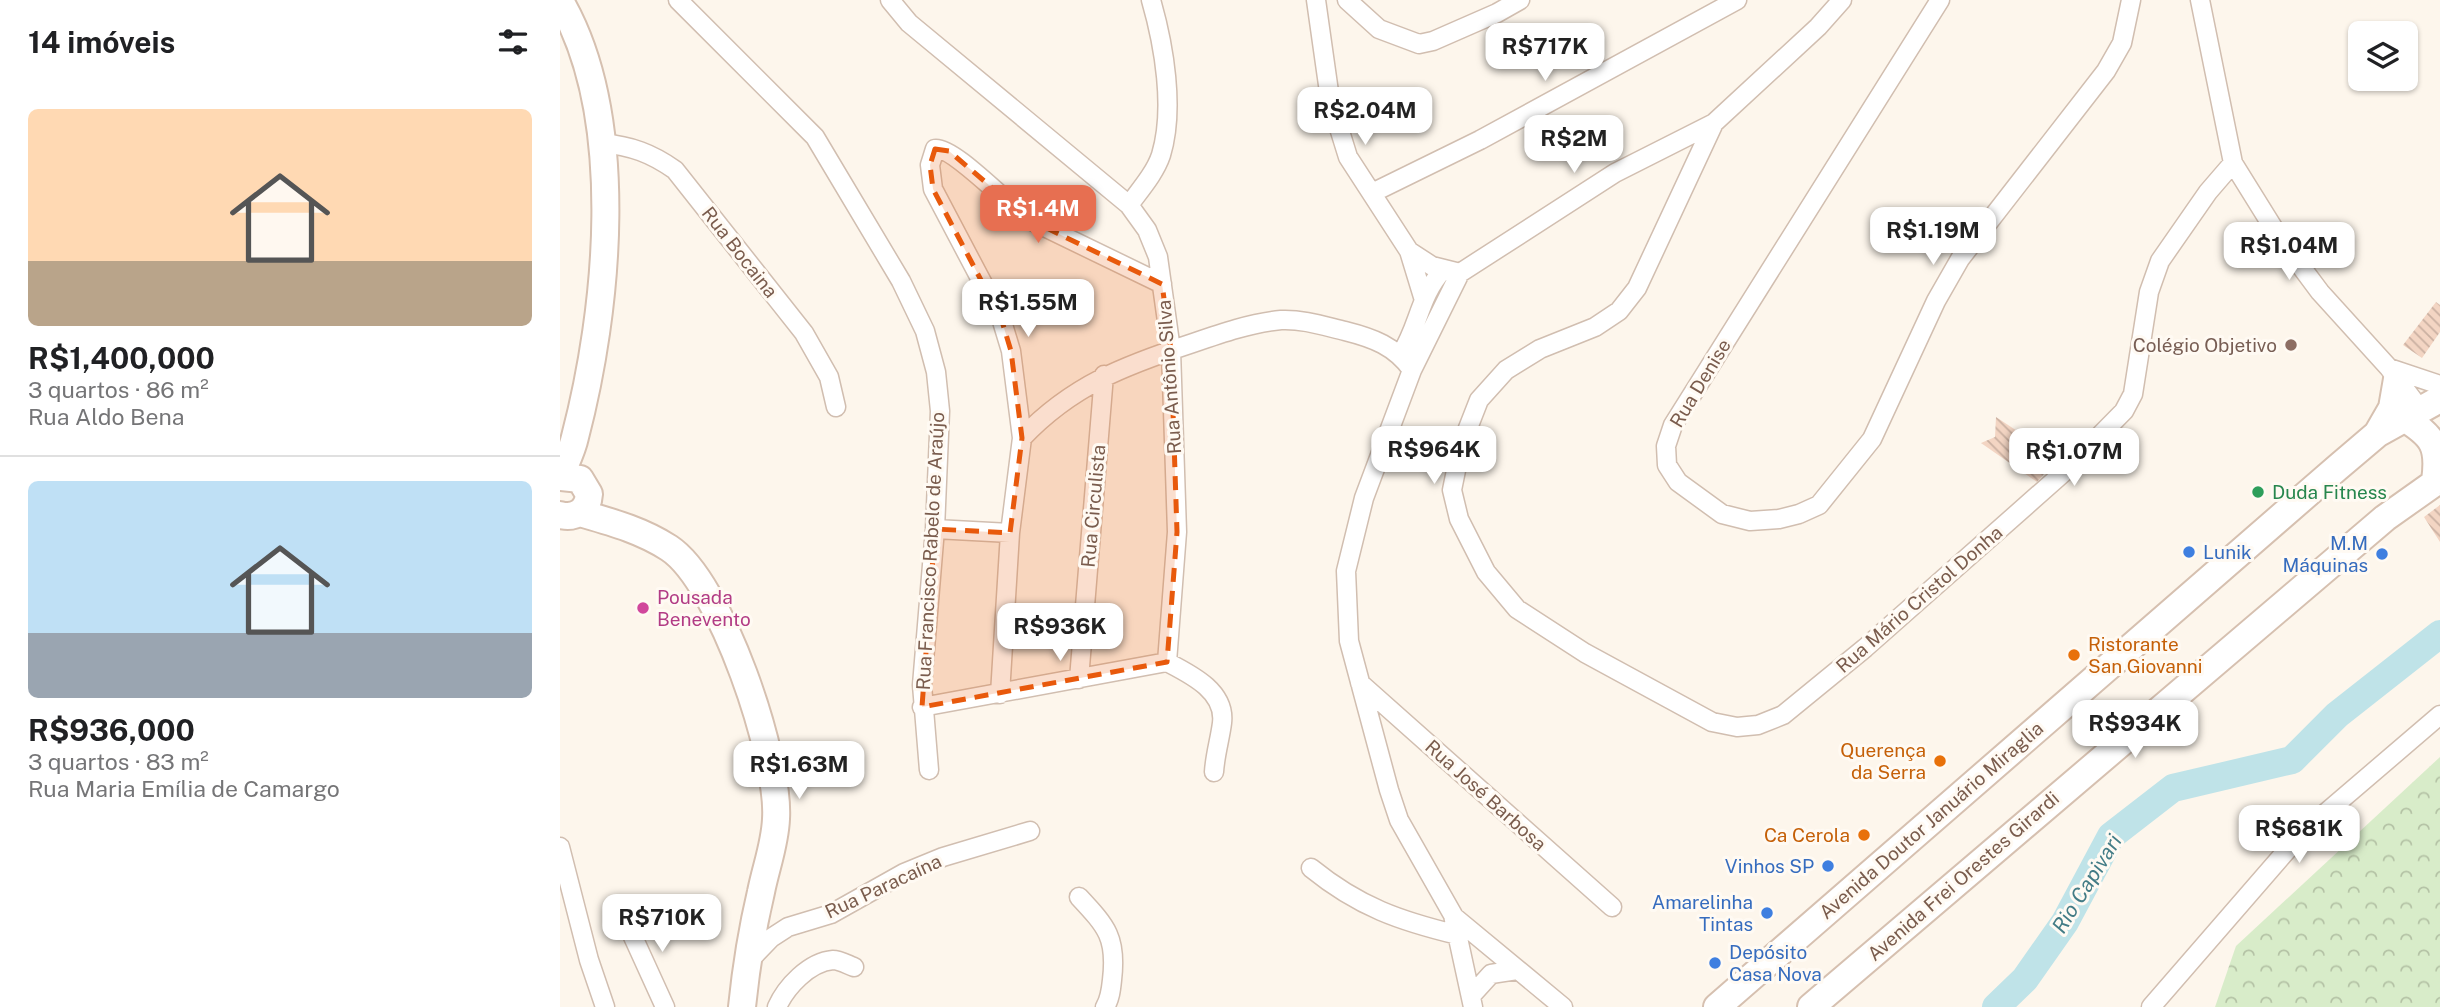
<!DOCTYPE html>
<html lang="pt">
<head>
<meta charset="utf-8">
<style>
  body { margin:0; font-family:"Public Sans",sans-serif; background:#f6f6f6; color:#202124; height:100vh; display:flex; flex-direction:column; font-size:26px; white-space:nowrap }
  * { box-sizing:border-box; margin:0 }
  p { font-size:23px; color:#757577 }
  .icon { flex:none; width:38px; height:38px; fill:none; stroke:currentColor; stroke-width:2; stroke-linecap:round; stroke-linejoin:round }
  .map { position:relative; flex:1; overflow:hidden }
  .drawer { display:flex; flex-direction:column; background:#fff; width:560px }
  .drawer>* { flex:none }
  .tools { position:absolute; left:1788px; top:21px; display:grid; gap:14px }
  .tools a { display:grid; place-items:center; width:70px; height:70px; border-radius:10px; background:#fff; box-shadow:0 2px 5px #0004; font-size:35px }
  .price { position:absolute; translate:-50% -60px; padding:0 16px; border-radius:14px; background:#fff; color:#222; font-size:23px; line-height:46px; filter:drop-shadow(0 2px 4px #0008) }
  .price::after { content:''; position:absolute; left:50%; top:42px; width:21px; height:16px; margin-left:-10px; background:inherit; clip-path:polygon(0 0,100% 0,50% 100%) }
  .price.active { background:#e76f51; color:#fff }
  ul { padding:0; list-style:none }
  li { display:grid; align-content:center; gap:14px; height:371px; padding:0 28px }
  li+li { border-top:2px solid #e0e0e0 }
  li span { display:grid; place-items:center; height:217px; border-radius:10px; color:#555 }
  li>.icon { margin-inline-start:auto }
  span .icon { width:126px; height:126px; fill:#fffc; stroke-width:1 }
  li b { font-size:30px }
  h2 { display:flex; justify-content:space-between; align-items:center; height:84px; padding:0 28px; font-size:30px }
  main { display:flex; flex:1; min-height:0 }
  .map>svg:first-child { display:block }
  .forest { fill:url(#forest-crowns) }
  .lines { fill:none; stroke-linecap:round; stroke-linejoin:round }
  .river { stroke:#bfe3e8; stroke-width:28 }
  .building { fill:url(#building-back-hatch) }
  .street-casing { stroke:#d1beb0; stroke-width:21 }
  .secondary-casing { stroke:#d6c0b0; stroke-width:30 }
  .street { stroke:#fff; stroke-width:18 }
  .secondary { stroke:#fff; stroke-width:26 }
  .marked { fill:#e8590c; fill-opacity:0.2; stroke:#e8590c; stroke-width:5; stroke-dasharray:14 9; stroke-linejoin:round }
  .education-dot { fill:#8d6e63; stroke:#fffaf3; stroke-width:2.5 }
  .leisure-dot { fill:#2e9e5b; stroke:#fffaf3; stroke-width:2.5 }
  .shop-dot { fill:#3f7fe0; stroke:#fffaf3; stroke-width:2.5 }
  .hotel-dot { fill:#d1479c; stroke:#fffaf3; stroke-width:2.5 }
  .food-dot { fill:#e8710a; stroke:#fffaf3; stroke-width:2.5 }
  .labels { text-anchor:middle; stroke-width:6; stroke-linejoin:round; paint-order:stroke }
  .street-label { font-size:19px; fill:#7a5c4d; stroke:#fffaf3 }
  .education-label { font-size:19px; fill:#785e54; stroke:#fffaf3; text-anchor:end }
  .leisure-label { font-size:19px; fill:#27864d; stroke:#fffaf3; text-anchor:start }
  .shop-label { font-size:19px; fill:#366cbe; stroke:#fffaf3; text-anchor:end }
  .hotel-label { font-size:19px; fill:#b23c85; stroke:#fffaf3; text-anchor:start }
  .food-label { font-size:19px; fill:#c56008; stroke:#fffaf3; text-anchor:end }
  .water-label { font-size:21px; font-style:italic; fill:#437c86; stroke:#fffaf3 }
</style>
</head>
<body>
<main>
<section class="drawer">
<h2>14 imóveis<svg class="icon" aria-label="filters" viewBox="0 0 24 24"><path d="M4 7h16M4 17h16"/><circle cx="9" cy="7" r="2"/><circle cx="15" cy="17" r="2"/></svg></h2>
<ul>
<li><span style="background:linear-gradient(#ffd9b3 70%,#b9a48a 0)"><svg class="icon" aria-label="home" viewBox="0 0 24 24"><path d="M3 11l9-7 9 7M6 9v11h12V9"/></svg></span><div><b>R$1,400,000</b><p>3 quartos · 86 m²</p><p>Rua Aldo Bena</p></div></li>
<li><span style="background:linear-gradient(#bfe0f5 70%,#9aa5b1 0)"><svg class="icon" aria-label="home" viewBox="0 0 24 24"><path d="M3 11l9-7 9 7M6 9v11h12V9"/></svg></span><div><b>R$936,000</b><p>3 quartos · 83 m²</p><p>Rua Maria Emília de Camargo</p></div></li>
</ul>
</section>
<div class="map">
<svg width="1880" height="1007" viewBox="0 0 1880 1007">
  <defs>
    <pattern id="forest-crowns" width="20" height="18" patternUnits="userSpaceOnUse" patternTransform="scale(1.75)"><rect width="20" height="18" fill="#d8ecc9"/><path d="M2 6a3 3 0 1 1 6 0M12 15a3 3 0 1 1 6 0" fill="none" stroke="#b4c2a5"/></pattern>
    <pattern id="building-back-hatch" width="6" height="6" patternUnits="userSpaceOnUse" patternTransform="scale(1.75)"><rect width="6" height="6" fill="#f3d5c3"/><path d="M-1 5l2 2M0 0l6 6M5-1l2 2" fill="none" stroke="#cab0a1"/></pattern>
  </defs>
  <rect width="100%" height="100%" fill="#fdf6ec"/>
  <!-- forest -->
  <path class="forest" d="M1880,757v250h-225l21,-61z"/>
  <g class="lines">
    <!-- river -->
    <path class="river" d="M1436,1007l29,-28 40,-57 46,-86 62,-48 119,-28 45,-45 103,-81"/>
  </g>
  <!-- building -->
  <path class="building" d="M1876,302l4,3v27l-18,26 -19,-13z
    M1436,417l62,41 -21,24 -56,-39 14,-6z
    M1880,505v37l-16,-25z"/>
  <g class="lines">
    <defs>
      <path id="street" d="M118,0l137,137 86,144 24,50 11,41 4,39 -5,118 -13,156 7,85
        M330,0l19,23 220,182 18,25 11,27 13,93 6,182 -10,130
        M756,0l14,99 18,58 61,94 23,15 28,7
        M787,0l32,29 40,15 14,-3 64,-28 23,-13
        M1380,0l-267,425 -7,21 1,19 11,17 44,32 28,7 29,-2 20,-5 20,-9 53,-66 64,-138 24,-42 146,-188 16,-28 9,-43
        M1640,0l33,163 46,74 41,55 69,76 31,41
        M1154,123l-77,165 -18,23 -24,16 -55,22 -34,21 -27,30 -18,46 -9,44 7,29 27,53 31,37 68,44 127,69 25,5 21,-2 25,-10 82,-67 198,-175 61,-62 9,-17 16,-102 11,-31 48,-69 25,-29
        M42,143c29,3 49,10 73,27l129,163 25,44 7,30
        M812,193l108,-53 257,-140
        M569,205c11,-15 26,-32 32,-50 14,-46 3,-110 -10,-155
        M849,251l14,46
        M900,273l-48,97 -48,128 -18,73 3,70 40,149 10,30 54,95 20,92
        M900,273l155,-100 99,-50 104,-96 24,-27
        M841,354c18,-28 18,-58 42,-84
        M1829,368l51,17
        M462,438c50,-53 104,-73 171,-95 29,-10 58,-20 88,-23 22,-1 43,6 64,11 28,7 50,15 67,39
        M375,529l75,4
        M519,679l25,-304
        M800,683l252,224
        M440,694l10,-161 12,-95 -11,-87 -10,-33 -68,-129 -3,-24 5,-16c18,-3 74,57 95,71l132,64
        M362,707l245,-45c23,12 59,29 55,61 -2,16 -7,32 -8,49
        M0,847l29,113 16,47
        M751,868c48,39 89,53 147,67
        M519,897c28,30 38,41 33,83 -1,10 -2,19 -7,27
        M893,916l110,91
        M64,917l41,90
        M187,963l24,-25 17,-11 43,-13 73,-41 39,-16 87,-26
        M911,996l20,-22 26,-4
        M217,1007c9,-20 32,-45 56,-47 7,0 15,5 21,7
        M1591,1007l150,-173 139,-119"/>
      <path id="secondary" d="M0,1c68,117 48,310 15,436 -3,14 -10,27 -15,40
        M1844,418c29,18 36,28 31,63
        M1817,434l15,-26 5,-29
        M0,477l20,2 9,15c-1,16 -13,25 -29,21
        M20,513c31,9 61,17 89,35 52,34 111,210 107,271 -1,25 -10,48 -15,73 -9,38 -15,76 -19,115
        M1157,1007l620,-539 40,-34 63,-35
        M1251,1007l574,-489 55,-39"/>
    </defs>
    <!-- street casing -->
    <use href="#street" class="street-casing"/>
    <!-- secondary casing -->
    <use href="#secondary" class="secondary-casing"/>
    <!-- street -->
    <use href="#street" class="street"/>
    <!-- secondary -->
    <use href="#secondary" class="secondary"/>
  </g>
  <!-- marked area -->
  <path class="marked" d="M375,149l14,2 81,69 132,64 9,66 6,182 -10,130 -245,45 13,-178 75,4 12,-95 -11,-87 -10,-33 -68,-129 -3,-24z"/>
  <!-- markers -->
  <circle class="education-dot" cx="1731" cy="345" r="7"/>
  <circle class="leisure-dot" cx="1698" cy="492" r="7"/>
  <g class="shop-dot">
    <circle cx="1629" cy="552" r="7"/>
    <circle cx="1822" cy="554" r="7"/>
    <circle cx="1268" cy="866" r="7"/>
    <circle cx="1207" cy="913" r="7"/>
    <circle cx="1155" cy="963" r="7"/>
  </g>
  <circle class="hotel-dot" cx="83" cy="608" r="7"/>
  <g class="food-dot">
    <circle cx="1514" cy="655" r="7"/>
    <circle cx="1380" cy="761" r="7"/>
    <circle cx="1304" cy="835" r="7"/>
  </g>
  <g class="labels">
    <!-- street labels -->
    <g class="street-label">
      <text transform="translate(180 252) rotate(52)" y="7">Rua Bocaina</text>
      <text transform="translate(609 377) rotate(-94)" y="7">Rua Antônio Silva</text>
      <text transform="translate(1140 383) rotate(-59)" y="7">Rua Denise</text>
      <text transform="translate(533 506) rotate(-85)" y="7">Rua Circulista</text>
      <text transform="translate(370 551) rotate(-87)" y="7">Rua Francisco Rabelo de Araújo</text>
      <text transform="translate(1359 599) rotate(-41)" y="7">Rua Mário Cristol Donha</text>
      <text transform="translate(926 795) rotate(42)" y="7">Rua José Barbosa</text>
      <text transform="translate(1371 820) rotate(-41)" y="7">Avenida Doutor Januário Miraglia</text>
      <text transform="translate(1403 876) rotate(-41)" y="7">Avenida Frei Orestes Girardi</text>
      <text transform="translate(323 886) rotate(-25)" y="7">Rua Paracaína</text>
    </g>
    <!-- education labels -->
    <g class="education-label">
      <text x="1717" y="352">Colégio Objetivo</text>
    </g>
    <!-- leisure labels -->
    <g class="leisure-label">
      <text x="1712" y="499">Duda Fitness</text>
    </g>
    <!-- shop labels -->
    <g class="shop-label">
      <text x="1808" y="550">M.M<tspan x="1808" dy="22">Máquinas</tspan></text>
      <text x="1643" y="559" text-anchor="start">Lunik</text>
      <text x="1254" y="873">Vinhos SP</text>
      <text x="1193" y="909">Amarelinha<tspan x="1193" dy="22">Tintas</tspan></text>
      <text x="1169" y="959" text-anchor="start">Depósito<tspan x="1169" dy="22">Casa Nova</tspan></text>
    </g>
    <!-- hotel labels -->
    <g class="hotel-label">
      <text x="97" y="604">Pousada<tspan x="97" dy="22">Benevento</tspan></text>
    </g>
    <!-- food labels -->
    <g class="food-label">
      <text x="1528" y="651" text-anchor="start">Ristorante<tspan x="1528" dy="22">San Giovanni</tspan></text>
      <text x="1366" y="757">Querença<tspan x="1366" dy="22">da Serra</tspan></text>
      <text x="1290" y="842">Ca Cerola</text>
    </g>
    <!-- water labels -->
    <g class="water-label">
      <text transform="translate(1527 884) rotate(-58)" y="7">Rio Capivari</text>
    </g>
  </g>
</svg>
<div class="tools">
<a><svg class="icon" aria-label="layers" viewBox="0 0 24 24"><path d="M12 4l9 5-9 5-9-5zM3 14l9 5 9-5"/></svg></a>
</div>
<b class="price" style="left:985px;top:83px">R$717K</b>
<b class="price" style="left:805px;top:147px">R$2.04M</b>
<b class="price" style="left:1014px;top:175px">R$2M</b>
<b class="price active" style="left:478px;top:245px">R$1.4M</b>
<b class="price" style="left:1373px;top:267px">R$1.19M</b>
<b class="price" style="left:1729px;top:282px">R$1.04M</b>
<b class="price" style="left:468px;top:339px">R$1.55M</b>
<b class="price" style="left:874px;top:486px">R$964K</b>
<b class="price" style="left:1514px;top:488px">R$1.07M</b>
<b class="price" style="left:500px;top:663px">R$936K</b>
<b class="price" style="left:1575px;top:760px">R$934K</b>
<b class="price" style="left:239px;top:801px">R$1.63M</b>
<b class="price" style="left:1739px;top:865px">R$681K</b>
<b class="price" style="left:102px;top:954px">R$710K</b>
</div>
</main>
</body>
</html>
